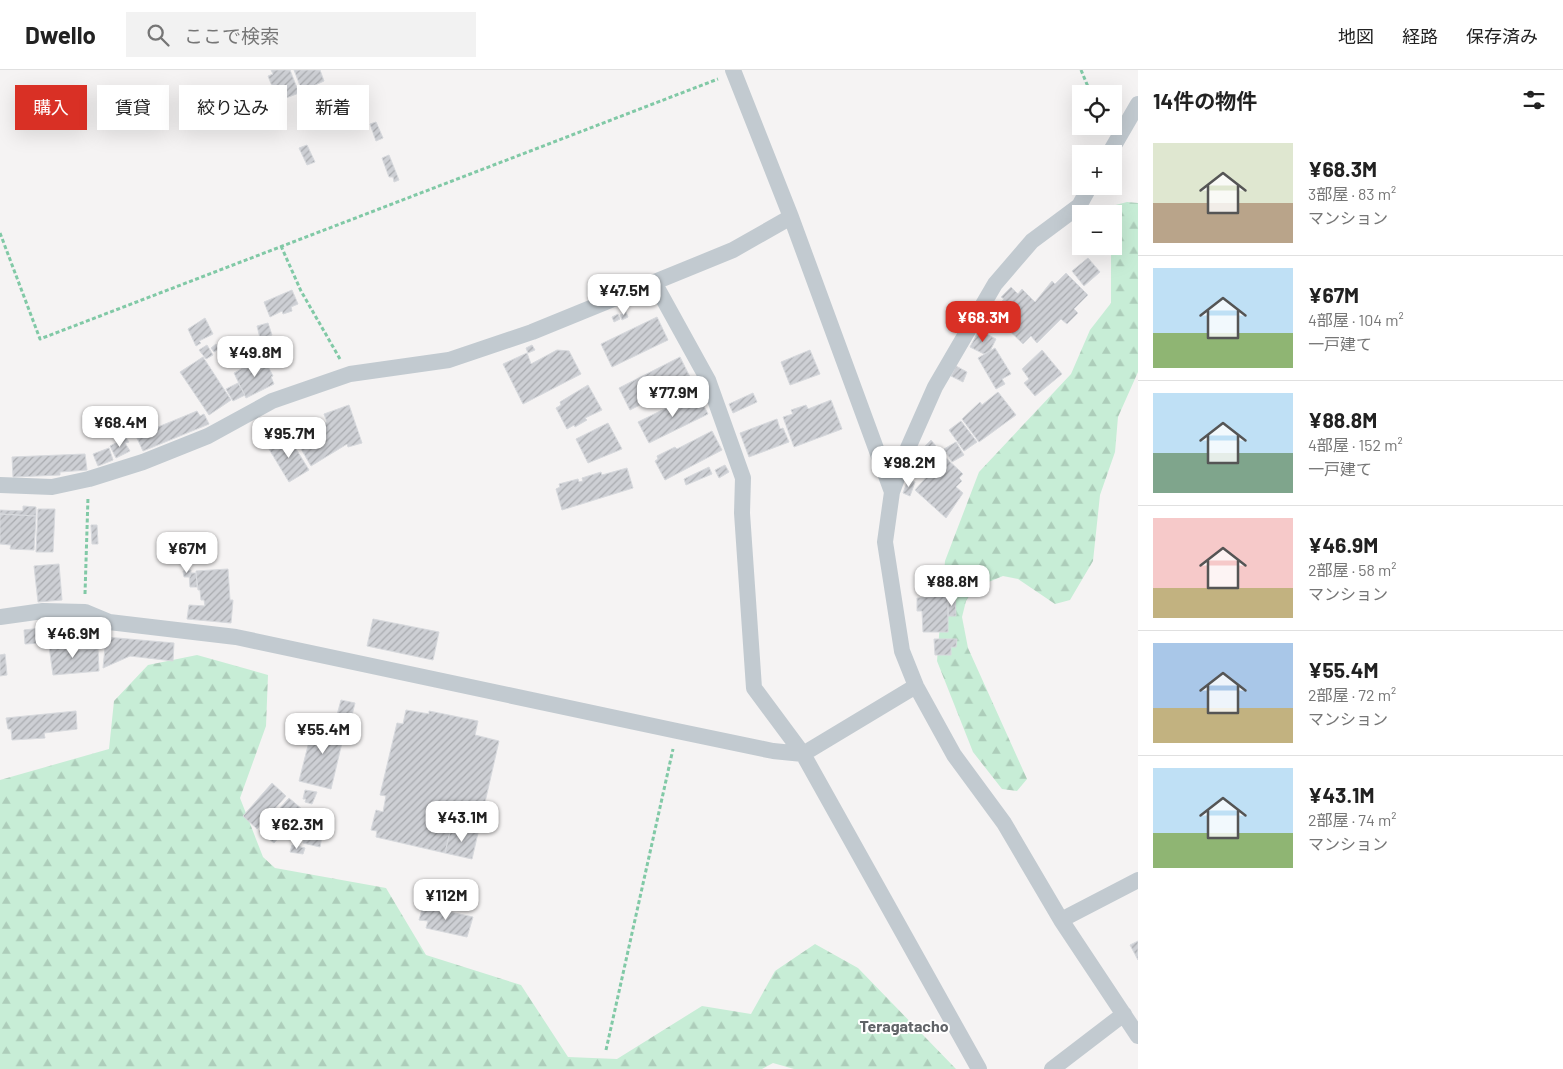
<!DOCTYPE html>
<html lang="ja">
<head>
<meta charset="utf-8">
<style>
  body { margin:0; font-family:Barlow,"Noto Sans JP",sans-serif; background:#f2f2f2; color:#222; height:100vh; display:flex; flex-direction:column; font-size:19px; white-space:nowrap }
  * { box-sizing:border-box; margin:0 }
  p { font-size:16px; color:#767676 }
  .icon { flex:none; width:28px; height:28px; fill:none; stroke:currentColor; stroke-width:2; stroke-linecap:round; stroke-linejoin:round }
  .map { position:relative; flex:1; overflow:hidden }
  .panel { display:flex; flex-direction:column; background:#fff; width:425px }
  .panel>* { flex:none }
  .banner { position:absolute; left:15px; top:15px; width:475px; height:45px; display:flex; gap:10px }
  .controls { position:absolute; left:1072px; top:15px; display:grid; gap:10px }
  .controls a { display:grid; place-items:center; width:50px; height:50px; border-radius:0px; background:#fff; box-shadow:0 5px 20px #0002; font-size:25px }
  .price { position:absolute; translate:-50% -42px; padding:0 11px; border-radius:10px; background:#fff; color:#222; font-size:16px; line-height:32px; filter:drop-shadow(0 1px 2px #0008) }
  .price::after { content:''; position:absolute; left:50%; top:30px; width:15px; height:11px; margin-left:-8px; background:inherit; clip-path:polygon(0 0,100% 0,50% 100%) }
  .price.on { background:#d93025; color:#fff }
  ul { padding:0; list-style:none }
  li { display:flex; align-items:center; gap:15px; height:125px; padding:0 15px }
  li+li { border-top:1px solid #e0e0e0 }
  li span { display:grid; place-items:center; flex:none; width:140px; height:100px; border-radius:0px; color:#555 }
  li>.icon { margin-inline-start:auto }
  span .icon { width:60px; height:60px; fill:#fffc; stroke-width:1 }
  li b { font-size:21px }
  h2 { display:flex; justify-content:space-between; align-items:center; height:60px; padding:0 15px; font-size:21px }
  .chip { padding:0 18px; border-radius:0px; background:#fff; box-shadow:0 5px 20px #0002; font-size:18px; line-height:45px }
  .chip.on { background:#d93025; color:#fff }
  header { display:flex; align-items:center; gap:30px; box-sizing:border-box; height:70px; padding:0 25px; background:#fff; border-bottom:1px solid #e0e0e0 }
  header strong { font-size:24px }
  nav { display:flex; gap:28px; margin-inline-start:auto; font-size:18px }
  .search { width:350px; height:45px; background:#f2f2f2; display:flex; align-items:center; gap:12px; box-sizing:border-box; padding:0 18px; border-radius:0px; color:#767676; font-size:19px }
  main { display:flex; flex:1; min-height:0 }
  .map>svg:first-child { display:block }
  .forest { fill:url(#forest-firs) }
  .building { fill:url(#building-hatch); stroke:#d7d9dd }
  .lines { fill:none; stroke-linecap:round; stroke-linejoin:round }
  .path { stroke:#81c9a6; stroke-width:3; stroke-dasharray:4 2.5; stroke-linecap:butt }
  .street { stroke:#c2cad0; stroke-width:16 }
  .labels { text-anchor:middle; stroke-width:4; stroke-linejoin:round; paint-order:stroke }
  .quarter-label { font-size:16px; font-weight:bold; fill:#606367; stroke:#fff }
</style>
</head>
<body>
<header>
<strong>Dwello</strong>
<div class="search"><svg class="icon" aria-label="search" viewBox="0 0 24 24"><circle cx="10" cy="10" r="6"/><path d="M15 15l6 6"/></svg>ここで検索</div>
<nav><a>地図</a><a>経路</a><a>保存済み</a></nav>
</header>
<main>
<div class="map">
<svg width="1138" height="999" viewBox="0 0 1138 999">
  <defs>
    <pattern id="forest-firs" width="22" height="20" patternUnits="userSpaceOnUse" patternTransform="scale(1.25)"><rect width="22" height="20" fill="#c7edd6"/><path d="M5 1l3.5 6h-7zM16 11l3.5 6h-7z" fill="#adcdba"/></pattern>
    <pattern id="building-hatch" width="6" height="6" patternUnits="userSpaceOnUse" patternTransform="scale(1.25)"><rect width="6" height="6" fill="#cdcfd4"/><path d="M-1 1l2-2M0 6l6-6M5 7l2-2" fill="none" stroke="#a9abaf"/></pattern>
  </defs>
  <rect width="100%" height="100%" fill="#f5f3f3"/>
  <!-- forest -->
  <path class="forest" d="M1127,132l11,1v169l-20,45 -3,35 -15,43 -7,66 -23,39 -15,4 -37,-25 -15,-3 -29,12 -8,13 -4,16 6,31 59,131 -10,12 -15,-2 -29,-37 -36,-91 8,-100 34,-89 92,-98 19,-44 21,-27v-57h3l-2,-40z
    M197,585l71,20 -2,51 -26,72 23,59 12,11 111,20 40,67 95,30 47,72 49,2 85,-53 49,8 24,-43 40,-27 43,24 98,101h-162l-21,-6 -11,6h-762v-289l109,-31 5,-48 34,-36z"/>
  <!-- building -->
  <path class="building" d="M271,0h19l9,23 -21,8 -10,-25 5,-2z
    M294,0h26l4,11 -22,10z
    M376,52l7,16 -7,3 -6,-17z
    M307,75l8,17 -8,3 -8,-17z
    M389,85l10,25 -5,2 -1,-5h-4l-7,-19z
    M1088,188l12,14 -16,14 -12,-15z
    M1066,203l22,22 -14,14 4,4 -11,11 -6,-5 -24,24 -6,-7 -8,8 -32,-31 13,-14 -3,-2 10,-10 7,7 4,-5 13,13 17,-21 3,3z
    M292,220l6,14 -7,3 1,4 -9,3 -1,-3 -12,6 -6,-15z
    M626,242l2,5 -6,3 -2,-5z
    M618,244l2,5 -6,3 -2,-5z
    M657,247l11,23 -56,27 -11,-23z
    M205,248l8,16 -14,7 2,2 -5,3 -8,-17z
    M268,253l4,12 -12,3 -3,-12z
    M979,260l17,9 -6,12 -6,3 -14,-7z
    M216,274l3,5 -5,3 -3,-4z
    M207,275l6,10 -7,4 -7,-9z
    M532,275l3,5 -7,3 -2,-5z
    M995,278l16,26 -9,5 3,5 -9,5 -18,-31z
    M557,280l12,1 12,23 -58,30 -20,-40 24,-11 4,11z
    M810,280l10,24 -30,11 -9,-23z
    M1042,280l20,24 -27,22 -11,-13 5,-4 -7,-10z
    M203,287l28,43 -22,15 -29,-43z
    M263,287l10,19 -2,1 3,7 -28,14 -12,-25z
    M680,287l11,22 -61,31 -11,-22z
    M956,296l11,6 -4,10 -12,-6z
    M238,313l7,12 -12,6 -7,-12z
    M588,315l14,25 -17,8 2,2 -12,7 -1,-2 -7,4 -11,-21 5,-3 -1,-3z
    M998,322l18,23 -37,27 -17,-23 18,-17 2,3z
    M697,323l11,21 -59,29 -11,-21z
    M753,323l4,9 -24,11 -4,-9z
    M831,330l11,29 -48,18 -11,-30 10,-3 -2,-4 15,-5 2,4z
    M349,335l13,38 -14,4 -1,-3 -36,22 -14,-24 30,-20 -3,-8z
    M197,341l3,5 4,-2 5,10 -66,27 -7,-15z
    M777,349l3,10 3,-1 6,14 -40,15 -9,-24z
    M961,351l16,21 -13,9 -15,-21z
    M608,353l14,26 -34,14 -12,-24z
    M712,361l10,19 -57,30 -10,-19 3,-2 -1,-3 18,-9 2,2z
    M288,366l21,34 -20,12 -20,-33z
    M126,368l3,4 -4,1 5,8 -14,7 -6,-12z
    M931,370l14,17 18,17 -4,4 3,3 -6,6 7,6 -17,25 -31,-28 23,-26 -16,-15z
    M956,372l8,13 -12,7 -8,-13z
    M109,378l4,12 -15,6 -5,-12z
    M85,384l2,16 -27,2v3l-47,2 -1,-20z
    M725,395l4,7 -10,6 -4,-8z
    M709,397l3,7 -26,11 -2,-6z
    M627,398l6,20 -71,22 -6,-21 4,-2 -1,-3 19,-5 1,3 4,-1 -1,-3 19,-6 1,3z
    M908,410l7,2 -5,14 -7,-3z
    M23,436l13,1v9l-36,-2v-4l23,1z
    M38,439h17l-2,43h-17z
    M0,444l36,2 -2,34 -24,-1 1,-4 -11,-1z
    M91,455h6l1,19h-6z
    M59,494l3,36 -24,2 -4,-36z
    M228,499l2,31h3l-2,23 -44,-4 2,-14 16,1 -1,-6h-3l-1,-10h-2l-2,-19z
    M191,500l-1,7h-6l-1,-6z
    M189,503h7l1,14h-7z
    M934,525h14v37h-25l-1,-21h-5v-13l17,-1z
    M948,527h7l1,19h-8z
    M373,549l66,13 -6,28 -66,-14z
    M41,558l1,15 -17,1 -1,-14z
    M106,567l68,6 -1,18 -43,-5 -27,12z
    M48,569h6l1,7 24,-2v6l19,-1 1,22 -46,4z
    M934,569h23l-1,8h-5v8h-16z
    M5,584l2,21 -7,1v-21z
    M341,630l14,3 -4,16 -14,-4z
    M406,640l23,4v-3l49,10 -3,14 24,6 -21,92 -27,-6 -6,26 -69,-16 1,-6 -6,-1 5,-20 7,2 3,-16 -6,-1 17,-72 6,1z
    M76,641l1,18 -33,4 1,5 -33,2 -1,-11h-3l-2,-11z
    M326,651l15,3 -1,5 5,1 -14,59 -32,-8 15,-59 11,3z
    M272,713l14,13 -29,33 -14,-13z
    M305,720l12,2 -5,12 -7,-2 1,-3h-3z
    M289,728l14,12 -29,33 -15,-12z
    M307,752l17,3 -4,22 -17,-4z
    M451,757l27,6 -6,26 -27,-6z
    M292,775l13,3 -2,6 -13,-2z
    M421,817l20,5 -4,17 -20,-4z
    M423,836l50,11 -6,20 -41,-9 2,-7 -9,-1z
    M1138,871v19l-8,-15z"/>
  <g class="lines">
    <!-- path -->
    <path class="path" d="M1081,0l10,24
      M0,163l40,106 678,-260
      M281,176l20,45 39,68
      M85,524l3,-97
      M606,980l67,-301"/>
    <!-- street -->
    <path class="street" d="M733,0l58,147 101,275
      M1109,84l29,-50
      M1090,116l-11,20 -47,35 -37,43 -60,103 -27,61 -16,44 -7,50 17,109 14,35 38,69 50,68 57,97 77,116
      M655,214l53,96 35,98 -1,35 12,175 49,66 176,315
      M0,415l52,2 37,-8 54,-17 65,-26 64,-35 78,-27 99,-14 83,-28 201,-82 58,-33
      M0,547l43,-6 42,1 24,10 127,15 441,94 96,20 30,3 113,-68
      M1061,850l77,-40
      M1052,999l72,-55"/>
  </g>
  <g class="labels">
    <!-- quarter labels -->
    <g class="quarter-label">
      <text x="904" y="962">Teragatacho</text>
    </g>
  </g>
</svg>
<div class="controls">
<a><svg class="icon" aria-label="locate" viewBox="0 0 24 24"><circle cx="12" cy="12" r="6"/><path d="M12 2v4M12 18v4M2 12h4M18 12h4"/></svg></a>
<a>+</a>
<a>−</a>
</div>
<b class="price" style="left:624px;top:246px">¥47.5M</b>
<b class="price on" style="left:983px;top:273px">¥68.3M</b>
<b class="price" style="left:255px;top:308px">¥49.8M</b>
<b class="price" style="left:673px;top:348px">¥77.9M</b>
<b class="price" style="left:120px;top:378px">¥68.4M</b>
<b class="price" style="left:289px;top:389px">¥95.7M</b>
<b class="price" style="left:909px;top:418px">¥98.2M</b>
<b class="price" style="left:187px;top:504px">¥67M</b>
<b class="price" style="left:952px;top:537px">¥88.8M</b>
<b class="price" style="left:73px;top:589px">¥46.9M</b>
<b class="price" style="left:323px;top:685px">¥55.4M</b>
<b class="price" style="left:462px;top:773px">¥43.1M</b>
<b class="price" style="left:297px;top:780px">¥62.3M</b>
<b class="price" style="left:446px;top:851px">¥112M</b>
<div class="banner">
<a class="chip on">購入</a>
<a class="chip">賃貸</a>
<a class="chip">絞り込み</a>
<a class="chip">新着</a>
</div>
</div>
<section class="panel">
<h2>14件の物件<svg class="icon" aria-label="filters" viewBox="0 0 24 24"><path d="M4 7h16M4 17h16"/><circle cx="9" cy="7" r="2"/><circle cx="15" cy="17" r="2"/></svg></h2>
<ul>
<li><span style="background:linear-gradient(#dfe7d0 60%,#b9a48a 0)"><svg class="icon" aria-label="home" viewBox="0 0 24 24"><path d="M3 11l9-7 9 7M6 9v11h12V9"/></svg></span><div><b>¥68.3M</b><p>3部屋 · 83 m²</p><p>マンション</p></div></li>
<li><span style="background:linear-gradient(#bfe0f5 65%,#8fb573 0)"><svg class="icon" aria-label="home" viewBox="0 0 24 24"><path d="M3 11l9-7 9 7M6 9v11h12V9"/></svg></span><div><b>¥67M</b><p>4部屋 · 104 m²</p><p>一戸建て</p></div></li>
<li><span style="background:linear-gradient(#bfe0f5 60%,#7fa58c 0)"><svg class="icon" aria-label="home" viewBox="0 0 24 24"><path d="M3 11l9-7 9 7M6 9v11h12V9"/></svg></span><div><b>¥88.8M</b><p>4部屋 · 152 m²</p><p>一戸建て</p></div></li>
<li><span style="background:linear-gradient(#f6c9c9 70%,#c2b280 0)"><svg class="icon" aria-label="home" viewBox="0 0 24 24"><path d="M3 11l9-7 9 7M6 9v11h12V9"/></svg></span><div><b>¥46.9M</b><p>2部屋 · 58 m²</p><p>マンション</p></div></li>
<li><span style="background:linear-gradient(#a9c7e8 65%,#c2b280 0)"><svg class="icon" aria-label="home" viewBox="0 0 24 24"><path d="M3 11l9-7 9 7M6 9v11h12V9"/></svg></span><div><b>¥55.4M</b><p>2部屋 · 72 m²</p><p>マンション</p></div></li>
<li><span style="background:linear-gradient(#bfe0f5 65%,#8fb573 0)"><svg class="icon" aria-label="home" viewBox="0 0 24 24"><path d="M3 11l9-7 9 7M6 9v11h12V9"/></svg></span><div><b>¥43.1M</b><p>2部屋 · 74 m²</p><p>マンション</p></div></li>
</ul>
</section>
</main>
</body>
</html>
